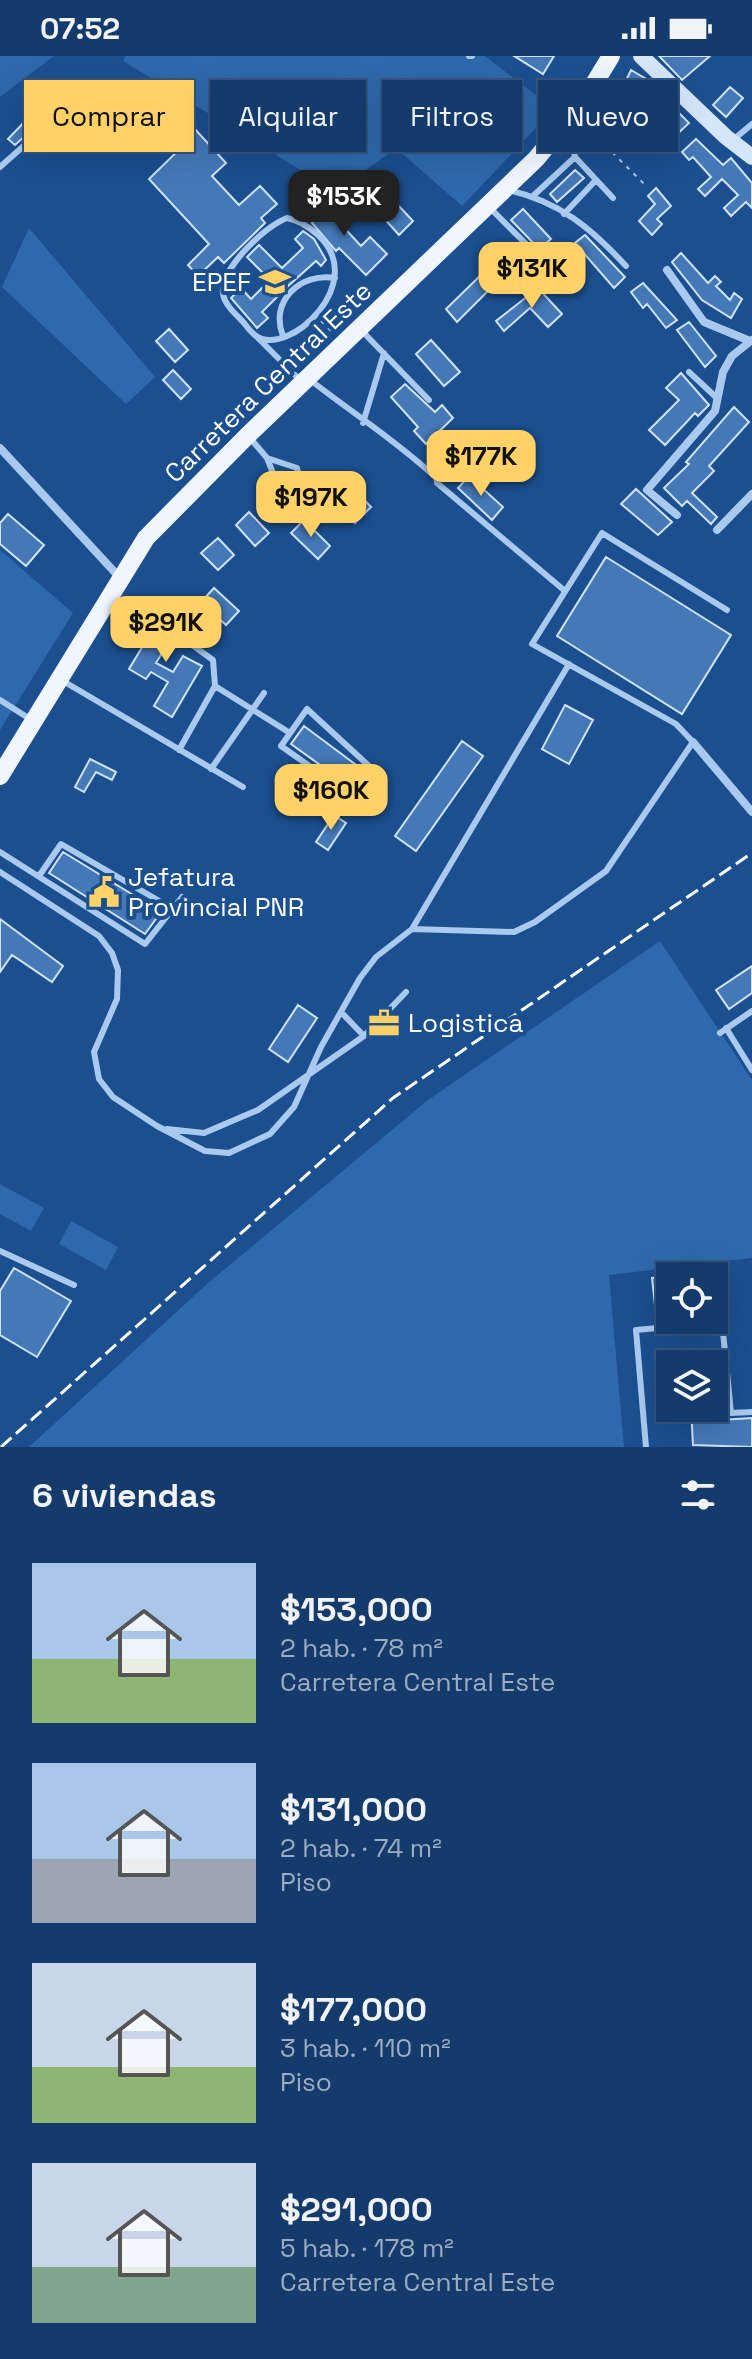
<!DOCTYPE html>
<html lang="es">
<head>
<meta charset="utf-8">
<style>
  body { margin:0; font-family:"Space Grotesk",sans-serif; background:#214673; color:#f1f3f6; height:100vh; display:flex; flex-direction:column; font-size:30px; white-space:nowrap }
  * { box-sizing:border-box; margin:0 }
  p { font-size:26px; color:#9dadc1 }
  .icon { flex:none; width:44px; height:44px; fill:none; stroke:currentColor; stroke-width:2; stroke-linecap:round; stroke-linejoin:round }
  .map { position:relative; height:1391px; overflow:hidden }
  .drawer { display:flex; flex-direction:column; background:#143b6b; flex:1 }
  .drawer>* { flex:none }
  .banner { position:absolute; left:24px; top:24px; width:704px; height:72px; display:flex; gap:16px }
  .controls { position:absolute; left:656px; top:1206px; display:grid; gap:16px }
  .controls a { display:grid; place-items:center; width:72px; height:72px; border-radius:0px; background:#143b6b; box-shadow:0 8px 32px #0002,0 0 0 2px #33557e; font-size:40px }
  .price { position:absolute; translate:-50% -68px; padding:0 18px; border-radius:16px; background:#ffd166; color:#111; font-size:26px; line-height:52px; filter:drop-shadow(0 2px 4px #0008) }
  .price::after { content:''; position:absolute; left:50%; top:48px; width:24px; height:18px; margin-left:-12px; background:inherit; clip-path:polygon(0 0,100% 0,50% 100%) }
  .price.current { background:#222; color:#fff }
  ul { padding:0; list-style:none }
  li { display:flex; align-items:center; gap:24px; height:200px; padding:0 32px }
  li span { display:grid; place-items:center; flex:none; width:224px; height:160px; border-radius:0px; color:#555 }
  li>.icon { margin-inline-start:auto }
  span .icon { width:96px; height:96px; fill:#fffc; stroke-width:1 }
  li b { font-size:34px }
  h2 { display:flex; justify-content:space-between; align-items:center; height:96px; padding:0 32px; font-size:34px }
  .chip { padding:0 28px; border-radius:0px; background:#143b6b; box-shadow:0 8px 32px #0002,0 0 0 2px #33557e; font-size:28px; line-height:72px }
  .chip.current { background:#ffd166; color:#111 }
  .status { display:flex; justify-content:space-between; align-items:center; height:56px; padding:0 40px; background:#143b6b; direction:ltr }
  .status svg { height:22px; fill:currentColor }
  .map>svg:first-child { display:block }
  .green { fill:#2e69ad }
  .building { fill:#4478b7; stroke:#cfe3fa; stroke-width:2 }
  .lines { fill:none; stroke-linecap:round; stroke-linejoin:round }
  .path { stroke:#a9c9ee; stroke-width:2; stroke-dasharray:4 6; stroke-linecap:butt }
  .lane { stroke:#a9c9ee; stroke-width:6 }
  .street { stroke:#a9c9ee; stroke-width:8 }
  .secondary { stroke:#d6e6fa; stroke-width:16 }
  .primary { stroke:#f0f6ff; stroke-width:18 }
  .rail { stroke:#fff; stroke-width:3; stroke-dasharray:14 6; stroke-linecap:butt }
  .labels { text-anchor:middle; stroke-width:8; stroke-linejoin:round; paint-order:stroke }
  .poi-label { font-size:26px; fill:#fff; stroke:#1b4f8f; text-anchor:start }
  .street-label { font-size:26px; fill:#fff; stroke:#1b4f8f }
</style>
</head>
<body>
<div class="status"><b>07:52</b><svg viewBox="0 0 49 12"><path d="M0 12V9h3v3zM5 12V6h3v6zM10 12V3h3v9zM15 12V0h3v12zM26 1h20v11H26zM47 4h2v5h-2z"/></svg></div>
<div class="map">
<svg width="752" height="1391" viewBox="0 0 752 1391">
  <rect width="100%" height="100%" fill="#1b4f8f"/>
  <!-- green -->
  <path class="green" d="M0,0h54l-54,41z
    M126,0h359l69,53 -92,97 -66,-58 -60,44 -213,-131z
    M29,172l126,149 -29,27 -124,-117z
    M0,494l73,63 -73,117z
    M660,885l92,139v178l-143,17 15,172h-595l179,-164 220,-183z
    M0,1128l44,24 -13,23 -31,-17z
    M71,1165l47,26 -12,23 -47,-26z"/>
  <!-- building -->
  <path class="building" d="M514,0h40l-11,18z
    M659,0h51l-28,24z
    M631,14l22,13 -4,9 -12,-7 -10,19 5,3 -20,31 -15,-14 16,-16z
    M58,31l10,10 -53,48 -7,-6z
    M730,31l13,11 -17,19 -13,-12z
    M665,43l24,24 -17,16 -9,-10 4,-3 -15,-14z
    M193,71l33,36 -14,13 27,29 21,-19 17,18 -16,14 4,5 -41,40 -6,-6 -20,19 -10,-11 21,-21 -60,-65 40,-39 -4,-5z
    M696,83l27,26 8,-7 21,25v25l-6,-6 -15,14 -7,-8 14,-13 -16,-16 -17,17 -7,-7 13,-12 -18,-20 -4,3 -7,-8z
    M575,114l9,8 -27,24 -7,-8z
    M656,132l15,18 -14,13 5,5 -10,11 -13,-14 16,-17 -7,-8z
    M314,139l47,51 9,-9 17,17 -21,21 -27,-27 -3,3 -24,-28 3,-3 -13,-14z
    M395,146l18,19 -14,14 -18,-20z
    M523,153l28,30 -12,10 -28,-29z
    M303,175l11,8 12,21 -5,6 -5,-5 -29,26 -25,25 6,6 -11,10 -26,-30 10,-10 10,11 19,-19 -23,-23 12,-12 23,23 21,-20 -8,-9z
    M585,179l40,42 -11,11 -39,-45z
    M681,197l27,30 7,-7 6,6 -5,4 14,14 4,-7 8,6 -11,19 -29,-18 -30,-38z
    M484,216l11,12 -38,38 -11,-13z
    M643,227l34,37 -11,8 -19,-24 -4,4 -12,-16z
    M538,232l24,26 -14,13 -18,-19 -26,23 -8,-10z
    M689,266l27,34 -11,11 -28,-37z
    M169,273l19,21 -13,12 -19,-21z
    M431,284l29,32 -16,14 -28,-32z
    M173,314l18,19 -10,10 -18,-19z
    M681,317l28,32 -11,11 -3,-3 -30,32 -16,-15 30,-30 -13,-12z
    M405,328l30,28 7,-7 11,13 -27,26 -12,-13 4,-4 -27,-30z
    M734,351l15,15 -40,44 5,5 -22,22 25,24 -6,7 -24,-23 -5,5 -18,-18 25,-24 -3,-2z
    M469,420l34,31 -11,13 -34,-32z
    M346,424l25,27 -16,16 -26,-26z
    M636,433l36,33 -14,13 -37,-31z
    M249,456l20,21 -14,13 -19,-21z
    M8,458l36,31 -18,21 -26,-22v-21z
    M304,464l26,26 -12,13 -27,-26z
    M218,482l16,17 -16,15 -17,-17z
    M606,501l125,78 -49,79 -125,-78z
    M214,532l25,23 -13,14 -25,-23z
    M178,552l8,5 -30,50 17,9 10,-16 19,10 -30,51 -18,-11 14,-24 -17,-10 -5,7 -17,-10 35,-58 10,6z
    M565,649l28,15 -24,44 -27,-15z
    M304,670l67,50 -12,17 -68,-49z
    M462,685l21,15 -67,95 -21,-15z
    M90,703l26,13 -4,8 -16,-8 -12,20 -9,-5z
    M334,759l12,8 -18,27 -12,-8z
    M63,796l98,60 -16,22 -96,-61z
    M0,863l63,47 -11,16 -40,-27 -12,17z
    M752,910v27l-23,16 -13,-19z
    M298,949l19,13 -29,44 -19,-13z
    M14,1212l57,33 -34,56 -37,-22v-44z
    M670,1220v27l-15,2 -3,-27z
    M691,1352h28l1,12 32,-2v29l-59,-2z"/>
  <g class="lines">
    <!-- path -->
    <path class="path" d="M584,68l61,61
      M321,265l12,12"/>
    <!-- lane -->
    <path class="lane" d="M469,0h3
      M569,69l6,32 38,41
      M733,84l19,-16
      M0,111l45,-40
      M508,134c52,12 83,38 118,76
      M533,140l42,-39
      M490,152l75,75
      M564,158l32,-34
      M287,162c12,2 22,9 31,17 52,48 -30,123 -62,101 -4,-3 -9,-9 -12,-13 -8,-9 -20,-18 -21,-30 -3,-24 42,-67 64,-75z
      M361,274l68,70
      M283,280c-14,-35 18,-64 52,-58
      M257,281l43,43
      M689,316l29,27
      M309,323c42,33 85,60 124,96
      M363,367l21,-70
      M250,382l17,20 11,28 4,3 13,-6 4,-6 -2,-9 -30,-10
      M448,393l-13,19 2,15 128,108
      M63,625l180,106
      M215,630l75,47
      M0,644l30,19
      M307,653l74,68 -19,26 -81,-57z
      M179,694l36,-64 -2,-26 -29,-21
      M211,713l53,-76
      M0,796l145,92 37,-47
      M0,816l99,64 13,17 6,17 -1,29 -23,53 5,27 14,18 44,29 48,25 24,2 41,-19 24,-27 27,-60 39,-69 16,-21 36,-28 102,3 21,-10 71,-51 87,-129 -17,-18 -144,-80 70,-111 125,77
      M39,820l22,-32 112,65
      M412,873l157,-265
      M341,956l23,24
      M726,972l26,42
      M720,977l32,-22
      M167,1073l37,4 54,-23 106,-74 42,-44
      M0,1195l74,34
      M646,1391l-10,-117 86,-8 9,91 21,-1"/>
    <!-- street -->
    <path class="street" d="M667,214l37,52 46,19
      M0,392l121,131
      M677,459l-30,-25 68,-79 8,-39 9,-16 20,-16
      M717,474l35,-36
      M693,686l59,70"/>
    <!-- secondary -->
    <path class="secondary" d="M641,0l85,81 26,20"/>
    <!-- primary -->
    <path class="primary" d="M0,720l146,-238 102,-103 288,-276 47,-57 28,-46"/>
    <!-- rail -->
    <path class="rail" d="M1,1391l392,-349 359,-245"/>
  </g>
  <!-- icons -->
  <defs>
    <symbol id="school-bare" viewBox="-9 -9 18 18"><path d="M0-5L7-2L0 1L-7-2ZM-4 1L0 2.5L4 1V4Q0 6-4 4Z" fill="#ffd166" stroke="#1b4f8f" stroke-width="2.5" paint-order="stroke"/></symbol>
    <symbol id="civic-bare" viewBox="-9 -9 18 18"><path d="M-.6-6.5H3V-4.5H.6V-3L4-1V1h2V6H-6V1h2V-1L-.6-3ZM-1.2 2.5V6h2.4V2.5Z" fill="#ffd166" stroke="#1b4f8f" stroke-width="2.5" paint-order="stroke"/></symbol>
    <symbol id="office-bare" viewBox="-9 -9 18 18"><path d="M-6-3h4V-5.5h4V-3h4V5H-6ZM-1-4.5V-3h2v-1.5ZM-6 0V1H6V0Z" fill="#ffd166" stroke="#1b4f8f" stroke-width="2.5" paint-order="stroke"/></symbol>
  </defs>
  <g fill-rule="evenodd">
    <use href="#school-bare" x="253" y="204" width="44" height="44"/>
    <use href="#civic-bare" x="82" y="814" width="44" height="44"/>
    <use href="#office-bare" x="362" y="945" width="44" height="44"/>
  </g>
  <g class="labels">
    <!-- poi labels -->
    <g class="poi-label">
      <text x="251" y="235" text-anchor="end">EPEF</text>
      <text x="128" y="830">Jefatura<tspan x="128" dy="30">Provincial PNR</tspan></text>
      <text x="408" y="976">Logistica</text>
    </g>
    <!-- street labels -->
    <g class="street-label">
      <text transform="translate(268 326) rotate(-44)" y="9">Carretera Central Este</text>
    </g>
  </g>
</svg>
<div class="controls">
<a><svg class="icon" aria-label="locate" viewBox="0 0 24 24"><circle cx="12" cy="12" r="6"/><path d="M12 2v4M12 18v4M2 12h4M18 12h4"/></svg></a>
<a><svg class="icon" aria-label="layers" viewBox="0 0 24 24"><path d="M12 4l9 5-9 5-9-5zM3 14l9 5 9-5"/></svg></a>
</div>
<b class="price current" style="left:344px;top:182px">$153K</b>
<b class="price" style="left:532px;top:254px">$131K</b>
<b class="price" style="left:481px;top:442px">$177K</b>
<b class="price" style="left:311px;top:483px">$197K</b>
<b class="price" style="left:166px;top:608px">$291K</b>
<b class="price" style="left:331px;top:776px">$160K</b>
<div class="banner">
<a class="chip current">Comprar</a>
<a class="chip">Alquilar</a>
<a class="chip">Filtros</a>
<a class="chip">Nuevo</a>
</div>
</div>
<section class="drawer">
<h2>6 viviendas<svg class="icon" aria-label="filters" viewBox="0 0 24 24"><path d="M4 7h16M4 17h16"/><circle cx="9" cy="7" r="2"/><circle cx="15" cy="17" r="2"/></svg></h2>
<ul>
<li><span style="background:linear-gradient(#a9c7e8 60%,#8fb573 0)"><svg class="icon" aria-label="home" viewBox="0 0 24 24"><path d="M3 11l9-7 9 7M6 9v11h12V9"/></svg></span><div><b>$153,000</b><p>2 hab. · 78 m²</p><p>Carretera Central Este</p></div></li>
<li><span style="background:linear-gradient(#a9c7e8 60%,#9aa5b1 0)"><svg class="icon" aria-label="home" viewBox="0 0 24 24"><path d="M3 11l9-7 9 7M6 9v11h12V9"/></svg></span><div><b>$131,000</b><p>2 hab. · 74 m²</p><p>Piso</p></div></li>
<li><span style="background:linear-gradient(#c9d6e8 65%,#8fb573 0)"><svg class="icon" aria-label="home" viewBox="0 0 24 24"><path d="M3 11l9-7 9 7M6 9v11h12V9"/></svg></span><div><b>$177,000</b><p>3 hab. · 110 m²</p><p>Piso</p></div></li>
<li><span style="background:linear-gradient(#c9d6e8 65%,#7fa58c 0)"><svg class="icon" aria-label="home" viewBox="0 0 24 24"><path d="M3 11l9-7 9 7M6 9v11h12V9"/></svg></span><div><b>$291,000</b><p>5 hab. · 178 m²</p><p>Carretera Central Este</p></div></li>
</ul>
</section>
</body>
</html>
